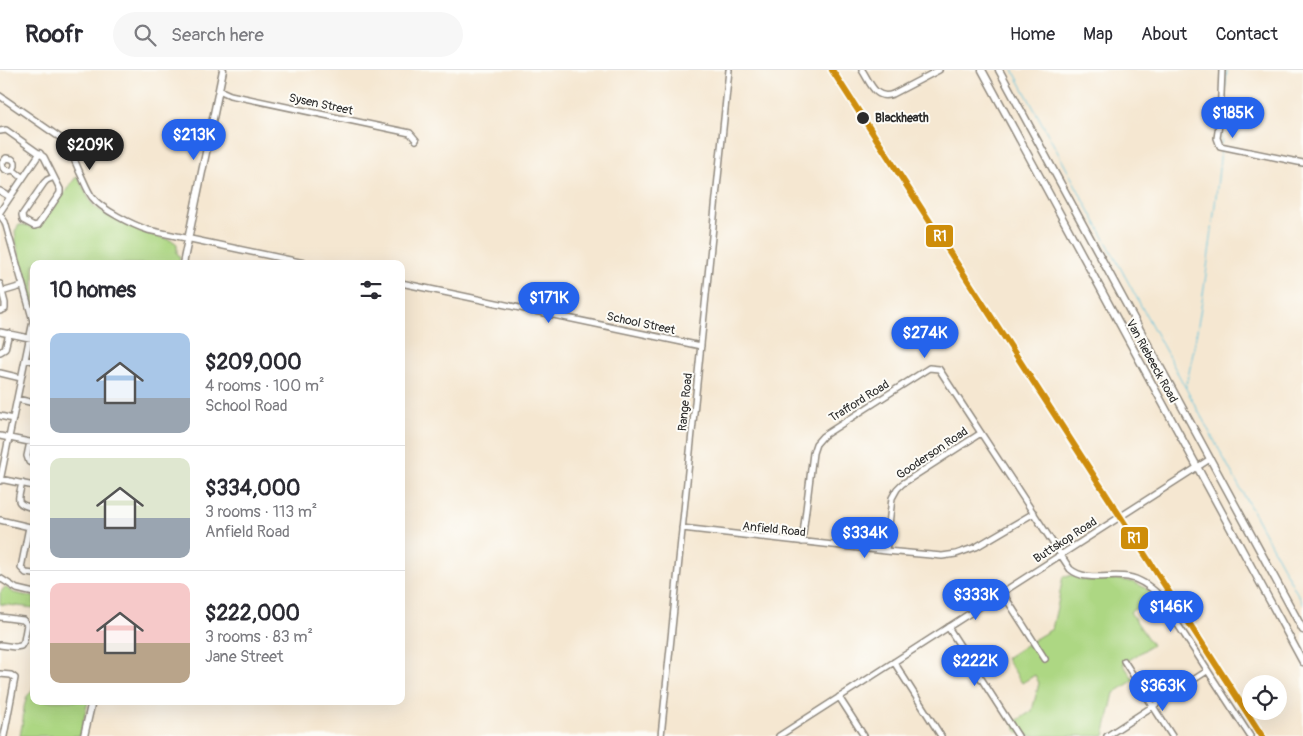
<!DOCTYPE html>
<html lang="en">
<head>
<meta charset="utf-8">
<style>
  body { margin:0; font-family:Pangolin,sans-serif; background:#f7f7f7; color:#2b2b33; height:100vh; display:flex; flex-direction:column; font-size:19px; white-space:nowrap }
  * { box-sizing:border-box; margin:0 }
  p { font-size:16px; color:#7c7c81 }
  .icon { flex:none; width:28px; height:28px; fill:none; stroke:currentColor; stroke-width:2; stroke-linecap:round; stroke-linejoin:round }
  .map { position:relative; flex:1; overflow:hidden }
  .panel { position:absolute; left:30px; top:190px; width:375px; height:445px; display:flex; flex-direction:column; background:#fff; border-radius:10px; box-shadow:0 5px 20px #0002 }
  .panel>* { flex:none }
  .tools { position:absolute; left:1242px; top:605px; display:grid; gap:10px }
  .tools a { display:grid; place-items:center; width:45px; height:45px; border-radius:50%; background:#fff; box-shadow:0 5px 20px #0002; font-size:25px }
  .price { position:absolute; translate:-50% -42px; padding:0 11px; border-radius:18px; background:#2563eb; color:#fff; font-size:16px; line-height:32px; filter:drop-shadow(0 1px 2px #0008) }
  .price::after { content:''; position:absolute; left:50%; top:30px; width:15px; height:11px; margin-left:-8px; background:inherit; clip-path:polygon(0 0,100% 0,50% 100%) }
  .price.on { background:#222; color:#fff }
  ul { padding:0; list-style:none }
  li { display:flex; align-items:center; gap:15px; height:125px; padding:0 20px }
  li+li { border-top:1px solid #e1e1e2 }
  li span { display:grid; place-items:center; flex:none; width:140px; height:100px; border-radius:10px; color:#555 }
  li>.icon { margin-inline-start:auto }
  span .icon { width:60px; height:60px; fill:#fffc; stroke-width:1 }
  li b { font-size:21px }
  h2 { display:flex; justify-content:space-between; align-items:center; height:60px; padding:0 20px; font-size:21px }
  header { display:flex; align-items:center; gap:30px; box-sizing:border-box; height:70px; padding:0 25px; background:#fff; border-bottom:1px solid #e1e1e2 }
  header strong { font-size:24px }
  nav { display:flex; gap:28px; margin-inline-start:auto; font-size:18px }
  .search { width:350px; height:45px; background:#f7f7f7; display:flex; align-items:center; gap:12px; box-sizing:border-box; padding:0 18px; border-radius:28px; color:#7c7c81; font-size:19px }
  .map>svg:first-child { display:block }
  .green { fill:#add783; stroke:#6c8157 }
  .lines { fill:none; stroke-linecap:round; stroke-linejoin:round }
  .stream { stroke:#5ec2dc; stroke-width:1 }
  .minor-casing { stroke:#90897e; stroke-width:8 }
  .major-casing { stroke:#90897e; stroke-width:9 }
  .minor { stroke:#fff; stroke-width:5 }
  .major { stroke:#fff; stroke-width:6 }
  .rail { stroke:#2b2b2b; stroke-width:1; stroke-dasharray:8 4; stroke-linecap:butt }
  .rail-1-casing { stroke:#fdfcf7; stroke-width:10 }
  .rail-1 { stroke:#ce8d09; stroke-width:6 }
  .stop-dot { fill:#2b2b2b; stroke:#fdfcf7; stroke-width:2 }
  .labels { text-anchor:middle; stroke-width:4; stroke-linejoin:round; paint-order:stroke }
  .street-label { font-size:12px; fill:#2b2b2b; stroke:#fdfcf7 }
  .stop-label { font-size:12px; font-weight:bold; fill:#2b2b2b; stroke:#fdfcf7; text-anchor:start }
  .line-badge { stroke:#fdfcf7; stroke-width:2 }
  .badge-label { font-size:14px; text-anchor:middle; font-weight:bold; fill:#fff }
</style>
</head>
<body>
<header>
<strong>Roofr</strong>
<div class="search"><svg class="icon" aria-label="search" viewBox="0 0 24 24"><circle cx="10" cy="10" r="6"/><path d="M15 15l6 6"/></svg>Search here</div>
<nav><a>Home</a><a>Map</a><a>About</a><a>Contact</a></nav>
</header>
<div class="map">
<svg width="1303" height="666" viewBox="0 0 1303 666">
  <rect width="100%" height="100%" fill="#fdfcf7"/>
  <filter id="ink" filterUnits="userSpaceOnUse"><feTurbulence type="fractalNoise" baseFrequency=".02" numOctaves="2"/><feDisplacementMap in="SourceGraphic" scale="10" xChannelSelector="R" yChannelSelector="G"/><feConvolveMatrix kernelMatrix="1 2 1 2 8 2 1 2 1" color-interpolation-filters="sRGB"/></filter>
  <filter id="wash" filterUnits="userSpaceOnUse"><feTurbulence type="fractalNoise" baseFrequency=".0096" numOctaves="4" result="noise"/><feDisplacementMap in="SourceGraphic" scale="20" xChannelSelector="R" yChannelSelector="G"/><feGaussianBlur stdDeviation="1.12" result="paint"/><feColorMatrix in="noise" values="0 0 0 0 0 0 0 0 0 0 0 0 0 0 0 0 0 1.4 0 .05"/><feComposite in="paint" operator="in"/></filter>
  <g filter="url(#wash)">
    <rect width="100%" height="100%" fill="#f5e7d1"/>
    <!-- green -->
    <path class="green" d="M76,107h2l10,20 5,8 8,6 35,19 37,11 4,3v9l3,4 -1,7h-145v50l-18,-72 -1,-11 4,-6c9,-1 12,4 21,1z
      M1071,505c14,8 23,5 38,4 18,0 33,4 46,17l-25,16 22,33 -29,19 11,16 -20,13 -10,43h-82l1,-2v-2l-4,1 -3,-3v-2l-3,-5 19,-12 7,-28 -4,-8 -13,8 -16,-25 29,-19 17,-10 6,-26 5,-27 3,1z
      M5,517l9,6 20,4v11l-34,-4v-11z
      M34,613v18h54l-8,35h-60l3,-17 1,-12 3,-11 5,-5z"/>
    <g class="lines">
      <!-- stream -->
      <path class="stream" d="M1013,0l290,534
        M1221,74l6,-74
        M1186,317c17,-78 27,-158 35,-238"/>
    </g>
  </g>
  <g filter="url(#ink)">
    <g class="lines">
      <defs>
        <path id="minor" d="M862,0c8,12 13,31 31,24l46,-24
          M1222,0l-2,48 -3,20 3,8 83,17
          M219,20l11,5 180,38 6,7
          M0,26l62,43c9,10 13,23 18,34 4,8 7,17 12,24 10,13 41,28 56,33l161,34
          M0,61l6,-1 38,27 16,32v4l-22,32 -4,1 -11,-6 -1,-5 22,-32 3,-3 7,-3
          M13,100l2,-4v-4l-3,-3 -6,-1 -4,5 1,5 5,3 5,-1 10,8
          M0,121l10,6
          M0,142l40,-59
          M0,145l5,7 28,99 -33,160
          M401,213l300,63
          M0,214l5,19v6l-5,2
          M1,221h4l17,-5
          M0,262l34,7
          M0,282l5,-3 4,-16
          M25,289l9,2
          M0,303l21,5
          M17,329l17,4
          M0,346l13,3
          M0,366l34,7
          M30,372l-3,14 2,6 5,2
          M0,409l34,7
          M22,413c-4,18 -8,21 12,25
          M0,450l34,8
          M29,457l-8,41 5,5 8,1
          M682,458l204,23 56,5 14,-2 20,-7 58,-34
          M802,472l11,-89 3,-9 7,-8 106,-68 10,1 131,200c15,13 39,5 58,8 12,2 21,9 30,17l92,142
          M886,481l6,-53 5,-9 5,-5 79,-51
          M0,508l17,11 17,4
          M1002,522l43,67
          M0,547l23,3 4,4 -3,17 -3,5 -6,1 -15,-2
          M948,557l70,109
          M1124,591l48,75
          M894,592l47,74
          M0,604l11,1 4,3 -11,58
          M839,627l25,39
          M661,666l68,-666
          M779,666l431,-277
          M1107,666l100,-65"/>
        <path id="major" d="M982,0l321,592
          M999,0l304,560
          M183,194l40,-194
          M84,666l8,-35"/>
      </defs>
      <!-- minor casing -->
      <use href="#minor" class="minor-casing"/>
      <!-- major casing -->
      <use href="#major" class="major-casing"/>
      <!-- minor -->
      <use href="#minor" class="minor"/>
      <!-- major -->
      <use href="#major" class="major"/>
      <!-- rail -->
      <path class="rail" d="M832,0l430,666"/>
      <defs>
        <path id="rail-1" d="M832,0l430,666"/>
      </defs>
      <!-- rail-1 casing -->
      <use href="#rail-1" class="rail-1-casing"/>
      <!-- rail-1 -->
      <use href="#rail-1" class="rail-1"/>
    </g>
  </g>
  <!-- markers -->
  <circle class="stop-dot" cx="863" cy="48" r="7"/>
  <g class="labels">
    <!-- street labels -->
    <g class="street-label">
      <text transform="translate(321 34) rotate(12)" y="4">Sysen Street</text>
      <text transform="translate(641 253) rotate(12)" y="4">School Street</text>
      <text transform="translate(1152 291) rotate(61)" y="4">Van Riebeeck Road</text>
      <text transform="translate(859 331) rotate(-32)" y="4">Trafford Road</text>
      <text transform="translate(685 332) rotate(-84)" y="4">Range Road</text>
      <text transform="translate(932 383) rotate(-34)" y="4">Gooderson Road</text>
      <text transform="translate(774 459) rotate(6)" y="4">Anfield Road</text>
      <text transform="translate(1065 470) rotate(-33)" y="4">Buttskop Road</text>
    </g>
    <!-- stop labels -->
    <g class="stop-label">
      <text x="875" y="52">Blackheath</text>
    </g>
  </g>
  <g class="line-badge">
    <rect x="925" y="154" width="29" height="24" rx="5" fill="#ce8d09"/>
    <rect x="1120" y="456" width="29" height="24" rx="5" fill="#ce8d09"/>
  </g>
  <g class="badge-label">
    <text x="940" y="171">R1</text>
    <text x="1134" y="473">R1</text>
  </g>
</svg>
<div class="tools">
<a><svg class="icon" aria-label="locate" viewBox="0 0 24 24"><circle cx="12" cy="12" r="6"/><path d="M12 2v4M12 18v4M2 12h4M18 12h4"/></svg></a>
</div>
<b class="price" style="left:1233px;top:69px">$185K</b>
<b class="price" style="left:194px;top:91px">$213K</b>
<b class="price on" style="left:90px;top:101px">$209K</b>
<b class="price" style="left:549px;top:254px">$171K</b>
<b class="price" style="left:925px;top:289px">$274K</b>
<b class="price" style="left:865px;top:489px">$334K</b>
<b class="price" style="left:976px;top:551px">$333K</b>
<b class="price" style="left:1171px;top:563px">$146K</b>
<b class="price" style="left:975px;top:617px">$222K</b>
<b class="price" style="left:1163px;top:642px">$363K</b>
<section class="panel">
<h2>10 homes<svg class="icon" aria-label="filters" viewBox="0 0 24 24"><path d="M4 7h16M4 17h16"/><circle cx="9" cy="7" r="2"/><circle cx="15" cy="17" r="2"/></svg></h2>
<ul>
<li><span style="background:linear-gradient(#a9c7e8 65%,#9aa5b1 0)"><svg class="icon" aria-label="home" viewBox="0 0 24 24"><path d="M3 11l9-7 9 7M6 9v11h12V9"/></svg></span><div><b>$209,000</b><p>4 rooms · 100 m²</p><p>School Road</p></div></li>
<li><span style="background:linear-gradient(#dfe7d0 60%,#9aa5b1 0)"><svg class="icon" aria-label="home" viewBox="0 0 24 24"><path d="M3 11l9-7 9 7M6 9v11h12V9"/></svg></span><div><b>$334,000</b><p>3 rooms · 113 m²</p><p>Anfield Road</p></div></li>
<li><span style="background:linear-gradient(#f6c9c9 60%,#b9a48a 0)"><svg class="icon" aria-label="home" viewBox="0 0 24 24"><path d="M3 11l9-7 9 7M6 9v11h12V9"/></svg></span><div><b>$222,000</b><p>3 rooms · 83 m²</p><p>Jane Street</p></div></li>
</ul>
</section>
</div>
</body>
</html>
